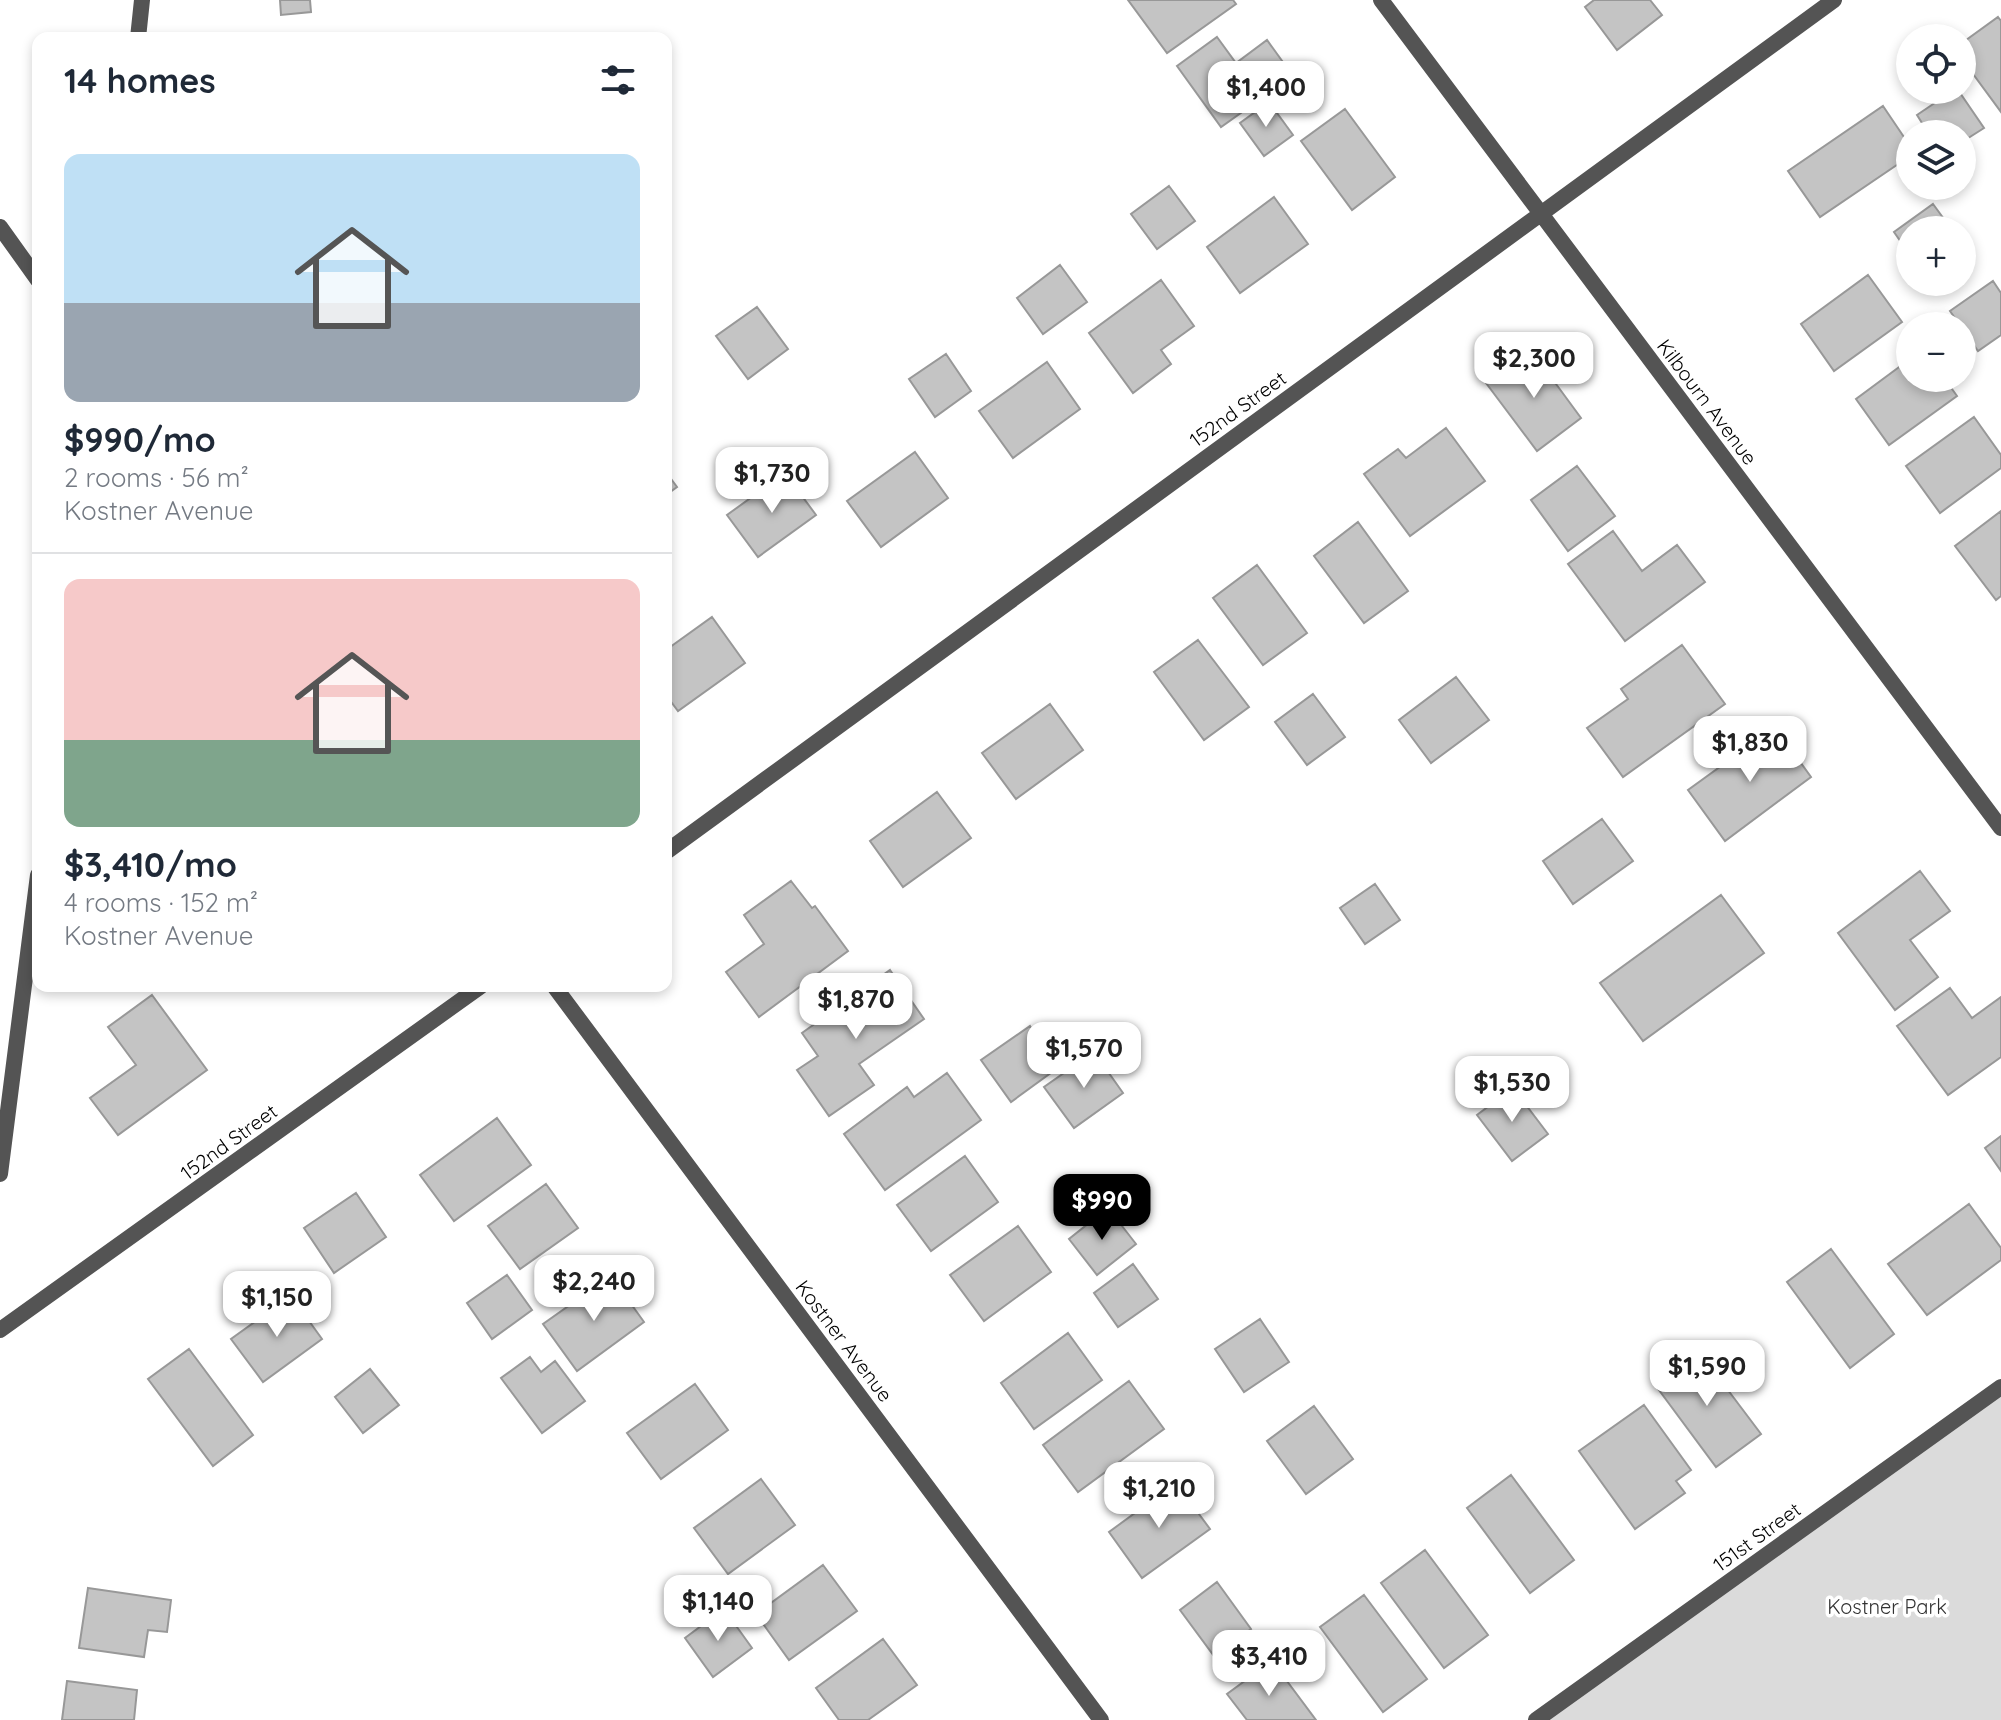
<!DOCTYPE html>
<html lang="en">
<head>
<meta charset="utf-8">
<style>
  body { margin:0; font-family:Quicksand,sans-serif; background:#f2f2f3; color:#1f2937; height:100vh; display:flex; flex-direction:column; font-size:30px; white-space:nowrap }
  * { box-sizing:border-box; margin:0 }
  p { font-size:26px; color:#747a83 }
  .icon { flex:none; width:44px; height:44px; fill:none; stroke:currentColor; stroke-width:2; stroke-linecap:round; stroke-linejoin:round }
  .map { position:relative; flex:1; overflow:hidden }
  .side { position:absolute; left:32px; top:32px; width:640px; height:960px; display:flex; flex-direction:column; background:#fff; border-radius:16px; box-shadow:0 4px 12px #0003 }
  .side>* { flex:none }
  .tools { position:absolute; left:1896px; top:24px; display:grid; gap:16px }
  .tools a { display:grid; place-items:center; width:80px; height:80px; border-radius:50%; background:#fff; box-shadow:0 4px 12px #0003; font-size:40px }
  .price { position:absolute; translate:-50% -68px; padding:0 18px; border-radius:16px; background:#fff; color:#222; font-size:26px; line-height:52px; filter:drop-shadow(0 2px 4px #0008) }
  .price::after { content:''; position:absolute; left:50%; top:48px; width:24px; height:18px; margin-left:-12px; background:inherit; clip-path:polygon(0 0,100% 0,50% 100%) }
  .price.active { background:#000; color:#fff }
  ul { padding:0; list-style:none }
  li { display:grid; align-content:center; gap:16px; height:424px; padding:0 32px }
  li+li { border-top:2px solid #e0e1e3 }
  li span { display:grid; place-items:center; height:248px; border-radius:16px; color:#555 }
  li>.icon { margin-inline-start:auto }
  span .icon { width:144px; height:144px; fill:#fffc; stroke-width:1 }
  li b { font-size:34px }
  h2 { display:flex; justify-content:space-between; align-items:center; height:96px; padding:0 32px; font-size:34px }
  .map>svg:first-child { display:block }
  .green { fill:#dbdbdb }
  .building { fill:#c4c4c4; stroke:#989898; stroke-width:2 }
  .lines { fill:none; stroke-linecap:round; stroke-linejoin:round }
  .minor { stroke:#545454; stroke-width:16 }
  .labels { text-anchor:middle; stroke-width:7; stroke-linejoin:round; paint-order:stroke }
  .street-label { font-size:20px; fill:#000; stroke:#fff }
  .park-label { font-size:20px; fill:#323232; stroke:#fff }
</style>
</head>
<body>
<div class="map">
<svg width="2001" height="1720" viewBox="0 0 2001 1720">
  <rect width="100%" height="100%" fill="#fff"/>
  <!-- green -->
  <path class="green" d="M2001,1387v333h-465z"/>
  <!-- building -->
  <path class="building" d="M280,0h30l1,12 -30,3z
    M1128,0h105l3,4 -69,49z
    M1594,0h56l12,15 -45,35 -32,-43z
    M1998,17l3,4v91l-39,-53v-16z
    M1217,37l19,26 31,-23 26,36 -72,51 -44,-61z
    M1954,90h4l26,38 -22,14v-8h-33l-12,-19z
    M1269,102l24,33 -29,21 -24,-33z
    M1883,106l27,40v10l-90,61 -32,-46z
    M1345,109l50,68 -43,33 -51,-69z
    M1169,186l26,35 -38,28 -26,-35z
    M1274,197l34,47 -68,49 -33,-46z
    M1933,204l19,26h-42v25l-16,-23z
    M1060,265l27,37 -44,32 -26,-36z
    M1868,275l34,47 -68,49 -33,-47z
    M1161,280l33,46 -33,24 10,14 -38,29 -44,-60z
    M1993,281l8,12v42l-23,16 -28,-40z
    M757,307l31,42 -40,30 -32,-43z
    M1531,350l50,68 -44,33 -51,-68z
    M946,354l25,37 -36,26 -26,-38z
    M1910,359v19h34l13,18 -68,49 -33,-46z
    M1047,362l33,47 -67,49 -34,-47z
    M1974,417l27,38v13l-61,45 -34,-47z
    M1446,428l39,53 -75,55 -46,-62 34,-25 8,9z
    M915,452l33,46 -67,49 -34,-46z
    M1577,466l38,50 -47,35 -37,-51z
    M666,472l11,15 -11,8z
    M785,473l31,42 -58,42 -31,-42z
    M2001,511v85l-5,4 -41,-54z
    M1358,522l50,69 -44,32 -50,-67z
    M1613,531l29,40 35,-26 28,37 -80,59 -57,-77z
    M1257,565l50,68 -44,32 -50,-67z
    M712,617l33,46 -67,48 -12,-16v-45z
    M1198,640l51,67 -45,33 -50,-68z
    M1682,645l43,59 -102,73 -36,-49 41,-29 -7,-10z
    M1456,677l33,43 -58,43 -32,-43z
    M1313,694l32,43 -38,28 -32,-43z
    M1050,704l33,46 -67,49 -34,-46z
    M1775,727l36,50 -86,64 -37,-51z
    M937,792l34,46 -68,49 -33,-46z
    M1602,819l31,42 -60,43 -30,-43z
    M1920,871l30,40 -40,29 28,37 -43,33 -57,-77z
    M791,881l21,27 3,-2 33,45 -89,66 -33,-45 38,-28 -20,-29z
    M1375,884l25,36 -35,24 -25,-36z
    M1721,895l43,58 -121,88 -43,-58z
    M890,970l34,49 -65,45 15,21 -45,31 -32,-46 21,-14 -16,-23z
    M1950,988l22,30 29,-21v60l-53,38 -51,-69z
    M152,995l55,75 -89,65 -28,-37 46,-33 -28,-38z
    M1030,1026l29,41 -48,35 -30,-42z
    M1094,1052l29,41 -49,35 -30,-41z
    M947,1073l34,47 -96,70 -41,-56 63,-47 7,10z
    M1513,1088l35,46 -36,27 -35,-46z
    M497,1118l34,47 -77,56 -34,-46z
    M2001,1136v35l-16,-23z
    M965,1156l33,46 -67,49 -34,-46z
    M546,1184l32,44 -58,41 -32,-43z
    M356,1193l30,44 -52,36 -30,-45z
    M1969,1204l32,44v12l-74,55 -39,-51z
    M1108,1208l28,36 -39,31 -28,-36z
    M1018,1226l33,46 -67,49 -34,-46z
    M1831,1249l63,85 -44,34 -63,-86z
    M1133,1264l25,35 -40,28 -24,-34z
    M507,1275l25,35 -40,29 -25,-36z
    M611,1276l33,46 -67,49 -34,-47z
    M291,1296l31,43 -59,43 -32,-43z
    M1260,1319l29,43 -45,30 -29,-43z
    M1068,1333l34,47 -68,49 -33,-46z
    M189,1349l64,86 -40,31 -65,-87z
    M1697,1349l64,85 -45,33 -63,-85z
    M530,1357l11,15 14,-11 30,40 -43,32 -41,-55z
    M370,1369l29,36 -36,28 -28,-36z
    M1129,1381l35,48 -86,63 -35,-47z
    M695,1384l33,46 -67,49 -34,-46z
    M1644,1405l47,65 -15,11 9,12 -50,36 -56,-78z
    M1314,1406l39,53 -47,35 -39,-53z
    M1511,1475l63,85 -44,33 -63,-85z
    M761,1479l34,46 -67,49 -34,-46z
    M1176,1483l34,46 -68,49 -33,-46z
    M1425,1550l63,85 -44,33 -63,-85z
    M823,1565l34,46 -68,49 -33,-46z
    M1217,1582l34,47 -37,27 -34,-46z
    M88,1588l83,12 -4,32 -19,-2 -4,27 -65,-9z
    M1364,1595l63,84 -44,33 -63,-85z
    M724,1609l28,39 -39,29 -28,-39z
    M883,1639l34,46 -49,35h-29l-23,-32z
    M1272,1661l44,59h-69l-20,-26z
    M67,1681l70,9 -3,30h-72z"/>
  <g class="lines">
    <!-- minor -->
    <path class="minor" d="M1381,0l620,828
      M138,38l4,-38
      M0,227l38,53
      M666,852l1168,-852
      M554,986l547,734
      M0,1174l38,-299
      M0,1330l481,-344
      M1536,1720l465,-333"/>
  </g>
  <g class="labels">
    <!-- street labels -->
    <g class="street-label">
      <text transform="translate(1707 402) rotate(53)" y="7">Kilbourn Avenue</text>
      <text transform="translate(1238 409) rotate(-36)" y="7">152nd Street</text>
      <text transform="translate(229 1142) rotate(-36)" y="7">152nd Street</text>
      <text transform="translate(844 1341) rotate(53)" y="7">Kostner Avenue</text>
      <text transform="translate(1757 1537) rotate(-36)" y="7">151st Street</text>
    </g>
    <!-- park labels -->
    <g class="park-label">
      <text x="1887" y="1614">Kostner Park</text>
    </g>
  </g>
</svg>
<div class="tools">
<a><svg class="icon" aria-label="locate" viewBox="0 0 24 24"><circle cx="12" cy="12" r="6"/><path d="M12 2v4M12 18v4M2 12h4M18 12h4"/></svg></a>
<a><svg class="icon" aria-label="layers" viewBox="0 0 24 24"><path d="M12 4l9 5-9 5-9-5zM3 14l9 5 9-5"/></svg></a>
<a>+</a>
<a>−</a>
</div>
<b class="price" style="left:1266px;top:129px">$1,400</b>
<b class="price" style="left:1534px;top:400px">$2,300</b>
<b class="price" style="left:772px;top:515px">$1,730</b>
<b class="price" style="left:1750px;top:784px">$1,830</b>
<b class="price" style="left:856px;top:1041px">$1,870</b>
<b class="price" style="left:1084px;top:1090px">$1,570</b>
<b class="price" style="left:1512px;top:1124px">$1,530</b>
<b class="price active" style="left:1102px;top:1242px">$990</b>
<b class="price" style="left:594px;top:1323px">$2,240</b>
<b class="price" style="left:277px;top:1339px">$1,150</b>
<b class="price" style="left:1707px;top:1408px">$1,590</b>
<b class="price" style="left:1159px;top:1530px">$1,210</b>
<b class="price" style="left:718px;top:1643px">$1,140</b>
<b class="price" style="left:1269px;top:1698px">$3,410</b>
<section class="side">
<h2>14 homes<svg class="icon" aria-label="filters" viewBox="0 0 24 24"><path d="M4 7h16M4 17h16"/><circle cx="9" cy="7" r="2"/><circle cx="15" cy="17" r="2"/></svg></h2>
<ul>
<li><span style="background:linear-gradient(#bfe0f5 60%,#9aa5b1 0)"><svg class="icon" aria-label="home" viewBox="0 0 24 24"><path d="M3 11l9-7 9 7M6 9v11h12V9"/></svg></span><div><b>$990/mo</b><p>2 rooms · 56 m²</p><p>Kostner Avenue</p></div></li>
<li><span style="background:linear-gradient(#f6c9c9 65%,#7fa58c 0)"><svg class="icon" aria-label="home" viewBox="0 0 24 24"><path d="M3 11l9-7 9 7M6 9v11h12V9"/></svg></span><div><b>$3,410/mo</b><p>4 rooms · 152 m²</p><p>Kostner Avenue</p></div></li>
</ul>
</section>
</div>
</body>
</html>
